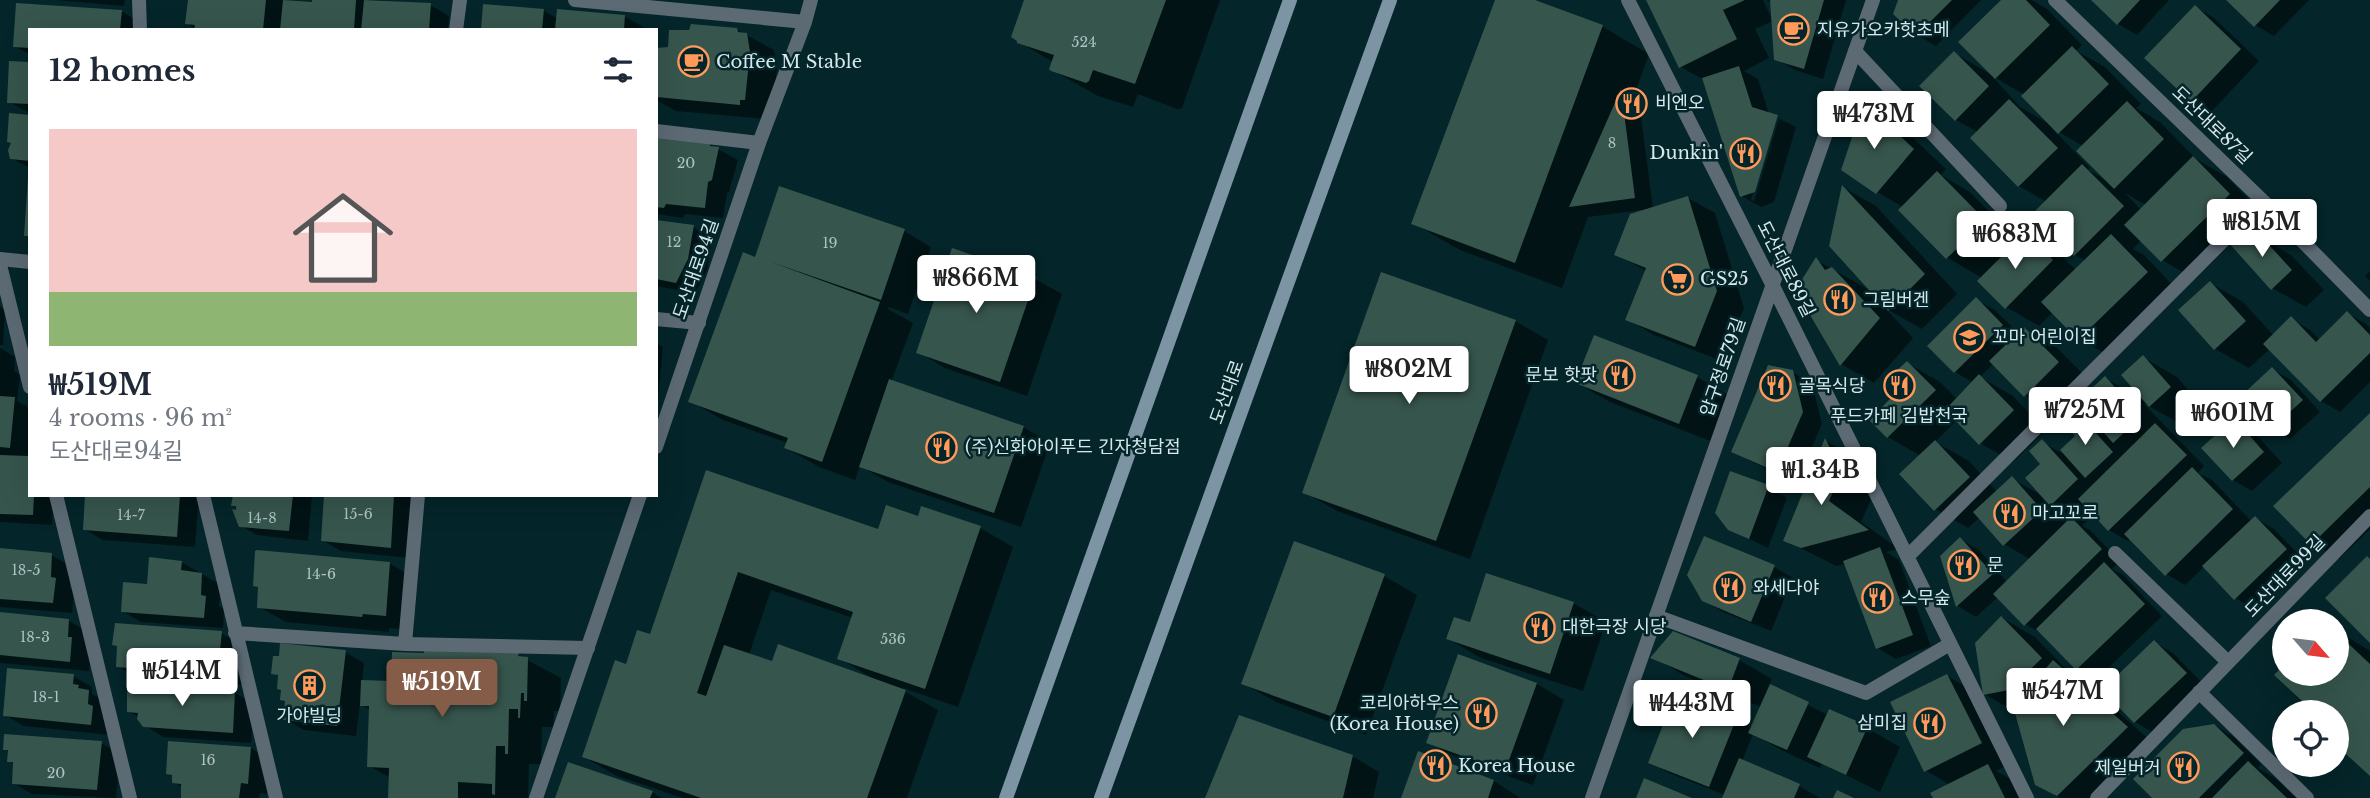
<!DOCTYPE html>
<html lang="en">
<head>
<meta charset="utf-8">
<style>
  body { margin:0; font-family:"Libre Baskerville","Noto Sans KR",serif; background:#f2f2f3; color:#1f2937; height:100vh; display:flex; flex-direction:column; font-size:26px; white-space:nowrap }
  * { box-sizing:border-box; margin:0 }
  p { font-size:23px; color:#747a83 }
  .icon { flex:none; width:38px; height:38px; fill:none; stroke:currentColor; stroke-width:2; stroke-linecap:round; stroke-linejoin:round }
  .map { position:relative; flex:1; overflow:hidden }
  .side { position:absolute; left:28px; top:28px; width:630px; height:469px; display:flex; flex-direction:column; background:#fff; border-radius:0px; box-shadow:0 7px 28px #0002 }
  .side>* { flex:none }
  .needle { width:46px; rotate:118deg }
  .fabs { position:absolute; left:2272px; top:609px; display:grid; gap:14px }
  .fabs a { display:grid; place-items:center; width:77px; height:77px; border-radius:50%; background:#fff; box-shadow:0 7px 28px #0002; font-size:35px }
  .price { position:absolute; translate:-50% -60px; padding:0 16px; border-radius:7px; background:#fff; color:#222; font-size:23px; line-height:46px; filter:drop-shadow(0 2px 4px #0008) }
  .price::after { content:''; position:absolute; left:50%; top:42px; width:21px; height:16px; margin-left:-10px; background:inherit; clip-path:polygon(0 0,100% 0,50% 100%) }
  .price.selected { background:#845c47; color:#fff }
  ul { padding:0; list-style:none }
  li { display:grid; align-content:center; gap:14px; height:371px; padding:0 21px }
  li+li { border-top:2px solid #e0e1e3 }
  li span { display:grid; place-items:center; height:217px; border-radius:0px; color:#555 }
  li>.icon { margin-inline-start:auto }
  span .icon { width:126px; height:126px; fill:#fffc; stroke-width:1 }
  li b { font-size:30px }
  h2 { display:flex; justify-content:space-between; align-items:center; height:84px; padding:0 21px; font-size:30px }
  .map>svg:first-child { display:block }
  .shadow { fill:#0007; fill-rule:evenodd }
  .building { fill:#36554d }
  .lines { fill:none; stroke-linecap:round; stroke-linejoin:round }
  .lane { stroke:#5c6a74; stroke-width:14 }
  .street { stroke:#5c6a74; stroke-width:14 }
  .secondary { stroke:#7d94a4; stroke-width:14 }
  .labels { text-anchor:middle; stroke-width:5; stroke-linejoin:round; paint-order:stroke }
  .number-label { font-size:14px; fill:#aec3c4 }
  .poi-label { font-size:18px; fill:#d6e8eb; stroke:#042529; text-anchor:start }
  .street-label { font-size:18px; fill:#d6e8eb; stroke:#042529 }
</style>
</head>
<body>
<div class="map">
<svg width="2370" height="798" viewBox="0 0 2370 798">
  <rect width="100%" height="100%" fill="#042529"/>
  <!-- shadow -->
  <path class="shadow" d="M55,0h70l-1,6z
    M189,0h94l30,4 1,-4h62l54,5 19,11 -1,14h-252l-9,-7z
    M1026,0h194l-38,108 -5,1 -39,-15 -5,13 -35,-11 -46,-26 1,-8 -34,-20z
    M1497,0h32l74,27 46,27 -16,44 6,4 14,106 35,-10 27,15 29,95 -22,53 -68,-26 -27,-16 19,-48 -30,-17 26,-44 -54,7 -26,71 -102,-38 -47,-27z
    M1648,0h115l10,21 -18,8 14,29 -25,13 14,8 11,35 27,13 -22,75 -13,5 -19,-11 -38,-116 -23,-13zM1775,118h4l-25,83 -3,-1z
    M1766,0h80l-23,79 -28,-9 -19,-11 -4,-56z
    M1899,0h82l-45,46 -19,-11z
    M2003,0h29l15,9 35,36 -6,6 29,16 36,37 -5,4 24,14 36,37 31,18 35,37 -30,29 27,-7 33,20 32,34 -18,17 -34,-19 -41,-44 -36,35 -33,-19 -21,-20 -8,9 11,6 35,37 -67,66 -33,-20 -26,-26 -14,14 -33,-19 -24,-29 -34,-20 -47,-48 2,-3 -26,-15 -12,-88 32,19 49,46 -5,6 29,17 49,50 7,-7 33,19 17,16 10,-9 -11,-6 -40,-41 12,-12 -28,-16 -41,-54 -22,-12 -2,-67 38,22zM1992,76l33,19 24,29 -29,-17zM2052,128l31,18 23,34 -18,-10 2,-2zM2125,193l21,12 -5,5z
    M2093,0h76l-32,35 -19,-11z
    M2228,0h81l-35,36 -19,-11z
    M18,5l103,6 19,11v8h-110v25l-15,-9z
    M2195,7l19,11 45,43 -48,51 -19,-11z
    M544,11l14,8 66,-3 19,11v3l-160,-2z
    M737,30l37,20 3,18 -5,47 -6,4 -90,-8 -20,-11v-50l13,-1z
    M30,64v49l-21,-11z
    M30,117v51l-19,-10z
    M656,139l54,6 28,15 -9,32 -2,1 -4,25 -38,-4 -2,4 -27,-4z
    M1844,188l32,18 81,88 -35,35 -37,-21 28,30 -39,45 -33,-19 -25,-104 55,31z
    M656,222l37,5 19,11 -5,32 -12,23 -39,-7z
    M904,231l27,16 -23,67 -19,-7 -1,2 25,14 -22,59 132,45 27,16 -29,84 -133,-45 -28,-16 -5,14 -36,-13 -33,-19 2,-5 -65,-23 -33,-19 76,-138z
    M2370,271v10l-5,-5z
    M1035,279l27,15 -35,102 -82,-28 -27,-16z
    M2210,283l33,19 31,34 17,-17 19,11 10,10 27,-27 19,11 4,4v54l-30,30 -19,-11 -51,-52 -21,19 -34,-19 -34,-39z
    M1976,300l19,10 24,24 5,-5 33,19 34,34 -33,32 -33,-19 -32,-31 -13,13 33,19 33,34 -33,32 -33,-19 -23,-23 -22,22 34,19 28,31 15,-13 31,17 -1,-54 18,10 17,-15v-23l23,13 5,-26v-23l40,23 -1,-43 33,19 26,30 -20,18 -40,-22 61,63 -6,7 14,7 39,41 4,-3 19,11 31,32 -51,48 -19,-11 -30,-32 -20,19 -19,-11 -35,-36 -3,3 -19,-11 -15,-16 -12,12 8,4 30,31 -8,8 11,6 39,41 -66,64 -19,-11 -33,-34 -19,-11 -27,-27 -22,20 -18,-11 -16,-50 18,-17 19,11 28,32 23,-23 -26,-15 -24,-27 -12,11 -33,-19 -14,-53 -33,-19 16,-50 3,-24 33,19 17,17 17,-16 -19,-11zM2053,506l20,11 -5,6z
    M0,307l5,3 -2,35h-3z
    M1515,321l33,19 -78,219 -133,-48 -33,-19z
    M1595,337l102,40 33,19 -17,46 -103,-40 -33,-19z
    M656,343l7,4 -6,64h-1z
    M0,348l15,9 -1,14 6,4 -3,26 13,7v87h23l-1,30 -52,-3z
    M2272,369l19,11 29,32 -30,27 -19,-10z
    M1792,372l20,11 10,41 -25,57 -45,-19 -19,-11z
    M2370,415v114l-31,30 -27,-15z
    M2234,421l19,10 29,32 -30,28 -19,-11z
    M1826,441l32,18 17,32 -14,31 38,27 -13,3 13,8 32,86 -35,13 -19,-11 -31,-84 -10,2 -51,-26z
    M707,472l172,59 40,-13 61,10 33,19 -55,160 -55,-19 -1,2 36,20 -31,88h-224l-66,-22 -33,-19 43,-91 24,-30zM771,590l82,28 -14,40 33,20 -1,1 -98,-16 -24,-8z
    M1768,487l19,11 -19,50 -39,-19z
    M87,495h112l-4,52 -92,-7 -19,-11z
    M235,495h77l-4,46 -51,-6 -19,-11v-17l-5,-2z
    M326,495h90l-6,63 -69,-7 -19,-11z
    M1705,538l69,29 19,11 -22,53 -48,-19 -20,-12z
    M0,550l51,5 19,11v22l4,3 -2,22 -72,-6z
    M181,562l40,23 -2,21 5,3 -1,19 -82,-6 -19,-11 27,-25z
    M389,563l27,16 -3,51 -24,-2v4l-103,-10 -27,-15 1,-19 -5,-3z
    M1384,576l33,19 -51,140 -90,-33 -33,-19z
    M1573,603l33,19 -23,69 -102,-33 -33,-19 23,-15z
    M0,614l69,7 19,11 3,18 -2,21 -89,-8z
    M2002,618l33,19 33,34 12,7 73,65 -55,55h-37l-25,-14 -20,-72 -32,-18z
    M2336,630l34,21v123l-34,-62h-19l-40,-37 59,-1z
    M221,633l19,11 2,41 -106,-8 -19,-11z
    M2154,642l19,11 31,32 -50,48 -19,-11 -31,-32z
    M345,652l19,11 -2,19h31l125,-27 43,23 -1,33h-6l-1,16h-11l-1,37h-12l-1,34h-138v-20l-21,-12 2,-56 -11,-6 -4,32 -52,-6 -19,-11 2,-17 -5,-3 -2,-22 -7,-4z
    M1459,656l78,28 27,16 -31,85 -78,-28 -27,-15z
    M1653,657l86,3 33,19 -3,7 59,29 39,13 33,19 -20,45 -58,-29 -2,5 -37,-17 -30,-17 -11,27 57,25 21,12h-97l2,-3 -56,-22 -19,-11 86,-44 16,9 9,-20 -76,-31z
    M73,676l19,11v7l15,8 3,33 -86,-9 -19,-11z
    M1947,676l33,19 34,67 -18,9 25,14 6,13h-92l15,-13 -25,-15z
    M235,693l19,11 -3,39 -88,-6 -19,-12 -5,-8 -11,-6z
    M2214,725l20,12 27,27 -3,4 18,11 20,19h-141z
    M101,743l19,11 -4,44 -84,-4 -19,-11 2,-19 -6,-3 1,-9 -5,-3z
    M251,748l19,11 -3,35 -7,-1 -1,5h-76v-10l-9,-6v-5l-7,-4z
    M1419,754l75,27 26,17h-117z
    M1352,756l27,16 -6,26h-166z
    M652,792l10,6h-105z"/>
  <!-- building -->
  <path class="building" d="M188,0h78l-3,30h-69l1,-5 -10,-1z
    M283,0l29,2v-2h44l-2,30h-74z
    M364,0l67,3 -2,27h-68z
    M1024,0h142l-31,84 -42,-14 -4,11 -3,2 -35,-12 -2,-2 5,-14 -37,-12v-2l-6,-4z
    M1495,0h40l68,25 -88,238 -104,-39z
    M1646,0h99l-22,10 14,29 -58,29z
    M1770,0h54l-20,69 -30,-9z
    M1898,0h54l-36,36 -23,-22z
    M2001,0h25l24,25 -55,54 -37,-37z
    M2091,0h49l-23,25z
    M2226,0h54l-26,27z
    M16,3l106,7 -2,20h-90v18l-17,-1z
    M483,4l61,5 -2,21 -61,-1z
    M2195,5l46,44 -50,53 -47,-44z
    M557,9l68,6 -1,15h-69z
    M691,24l46,4 1,4 9,1 3,19 -5,48h-5v5l-84,-8v-49l12,-1 1,-17h20z
    M2072,46l37,38 -51,50 -37,-38z
    M1954,51l35,35 -34,35 -36,-35z
    M9,61l21,1v42l-23,-1z
    M1739,66l13,41 26,8 -23,77 -15,5 -38,-119z
    M1621,89l14,109 -66,9z
    M2009,99l49,49 -40,39 -48,-49z
    M2127,101l37,38 -50,50 -38,-38z
    M1864,102l50,47 -38,45 -35,-24z
    M9,113l21,2v46l-20,-2 -2,-9 3,-7 -4,-1z
    M656,137l54,6v3l9,1 -7,33 -4,2 -3,26 -39,-4 -2,4 -8,-1z
    M2193,156l37,38 -69,68 -37,-37z
    M2082,164l42,42 -50,50 -42,-42z
    M1937,171l49,50 -40,38 -48,-49z
    M28,177h2v59h-6z
    M1842,185l83,89 -37,37 -59,-65z
    M779,186l126,43 -24,71 -110,-38 109,40 -58,160 -38,-14 4,-10 -100,-36 55,-150 12,5z
    M1688,196l29,95 -22,56 -70,-27 21,-52 -32,-13 16,-41z
    M656,220l38,5 -6,34 -12,24 -20,-4z
    M2026,232l27,28 -48,49 -28,-28z
    M2111,234l37,38 -70,68 -37,-38z
    M2259,234l33,36 -21,20 -43,-48z
    M952,248l84,29 -36,105 -84,-29z
    M1816,257l9,13 7,-3 48,51 -40,48 -37,-63 -5,-17z
    M1381,272l135,48 -80,221 -134,-48z
    M2210,281l36,40 -32,29 -36,-40z
    M1976,297l27,28 -49,48 -27,-27z
    M2347,311l23,24v18l-50,49 -57,-58 28,-28 25,26z
    M2024,327l35,35 -35,35 -35,-36z
    M1594,335l104,40 -19,49 -104,-41z
    M2143,355l28,32 -22,20 -28,-32z
    M1907,361l29,29 -49,48 -18,-18 33,-33 -11,-11z
    M1768,365l25,5 10,42 -26,60 -46,-20z
    M2272,367l31,33 -33,30 -30,-33z
    M1979,374l35,36 -35,35 -34,-35z
    M2105,376l36,41 -28,26 -25,-28 15,-14 -11,-13z
    M889,379l135,47 -30,87 -135,-46z
    M0,396l15,1 -5,51 -10,-1z
    M2077,412l36,40 -28,26 -25,-28 15,-14 -11,-12z
    M2370,413v74l-59,58 -38,-39z
    M2234,418l30,34 -32,29 -31,-33z
    M2155,423l32,32 -79,76 -30,-32z
    M1825,438l17,33 -13,30 40,29 -68,18 -18,-7z
    M2042,439l36,40 -28,27 -25,-28 15,-14 -11,-13z
    M1935,440l35,37 -36,34 -35,-37z
    M0,455l29,1 1,39h4l-1,20 -33,-1z
    M2192,467l41,42 -68,67 -41,-42z
    M706,470l172,59 8,-24 32,11 3,-10 60,20 -56,163 -88,-30 16,-47 -115,-40 -41,121 9,3 18,-51 48,16 6,-17 128,46 -39,108h-166l-119,-41 33,-97 11,4 11,-34 13,4z
    M1730,471l39,14 -20,54 -21,-9 -13,-17z
    M2012,476l30,34 -39,36 -30,-34z
    M85,495h95l-3,42 -94,-7z
    M233,495h60l-4,36 -50,-4 -7,-18 4,1v-4h-5z
    M324,495h70l-3,53 -70,-7z
    M2255,516l32,33 -53,51 -32,-34z
    M2071,517l31,32 -78,77 -31,-32z
    M1704,536l71,29 -24,57 -49,-21 -15,-26z
    M1960,537l33,37 -37,33 -16,-51z
    M1294,541l91,33 -52,143 -92,-33z
    M1880,547l33,88 -37,14 -33,-88z
    M0,548l52,5 -1,24 5,1 -3,25 -53,-4z
    M257,550l133,12 -4,54 -23,-2 -1,3 -105,-9 1,-21 -5,-1 2,-35z
    M2367,556l3,3v84l-45,-45z
    M149,557l33,4 -1,9 21,3 -1,22 5,1 -2,22 -83,-6 2,-30 24,2z
    M2104,562l41,42 -69,66 -40,-41z
    M1486,573l88,29 -24,72 -104,-35 8,-22 16,5z
    M0,612l69,7 -1,18h4l-2,25 -70,-7z
    M2001,616l41,42 -33,32 -26,5 -8,-52z
    M115,623l107,8 -2,20 5,1 -1,24 -108,-9 1,-21 -5,-1z
    M1673,631l67,27 -12,32 -78,-32z
    M2336,632l34,32v112l-34,-31v-33h-22l-40,-37 10,-10v9h52z
    M2154,640l33,33 -53,50 -32,-33z
    M280,643l66,7 -9,76 -54,-6 2,-19 -5,-1 1,-10 -4,-1 1,-14 -7,-1 2,-18h6z
    M424,650l95,3 -1,3 10,1 -1,44h-3v-8h-3l-1,25h-2v-9h-9l-1,45h-3v-8h-9l-1,49 -3,-1v-10l-34,-2v16h-70l1,-30 -22,-1 2,-61h-9l1,-26 30,1 1,-29 32,1z
    M1458,654l79,29 -32,88 -79,-28z
    M2053,660l75,67 -71,69 -22,-11 -22,-79z
    M7,668l67,6 -1,10 6,1 -1,3 11,2 -1,14 5,2 -2,19 -88,-9z
    M1947,674l35,69 -58,29 -34,-70z
    M127,684l108,7 -2,42 -90,-6 -6,-8 1,-6 -11,-1z
    M1770,684l39,18 -22,48 -39,-17z
    M1676,692l61,25 -28,70 -61,-24z
    M1829,709l39,17 -22,49 -39,-18z
    M1239,715l114,40 -10,43h-138z
    M2214,724l30,29 -45,45h-47l-19,-19 50,-50z
    M4,734l98,7 -5,49 -85,-6 1,-22h-6l1,-12h-5z
    M168,741l83,6 -3,37 -7,-1 -2,15h-58v-14l-9,-1v-8l-6,-1z
    M1418,751l76,29 -6,18h-87z
    M1739,758l61,26 -6,14h-72z
    M2248,761l39,37h-75z
    M568,762l85,29 -3,7h-95z
    M1988,764l17,34h-72l-3,-5z
    M1644,778l48,20h-56z
    M1837,790l17,8h-21z"/>
  <g class="lines">
    <!-- lane -->
    <path class="lane" d="M456,30l4,-30
      M1855,51l145,155
      M656,131l103,12
      M0,265l30,122
      M656,319l43,4
      M56,495l74,303
      M203,495l73,303
      M2115,553l113,109
      M1656,616l210,77 84,-49
      M235,633l170,11 183,4
      M405,644l13,-149"/>
    <!-- street -->
    <path class="street" d="M139,0l1,30
      M575,0l230,22
      M1628,0l144,284 255,514
      M2055,0l208,201 107,109
      M0,259l30,3
      M656,447l103,-304 46,-121 6,-22
      M1908,556l355,-355
      M2199,692l108,106
      M536,798l104,-303
      M1592,798l281,-798
      M2097,798l273,-282"/>
    <!-- secondary -->
    <path class="secondary" d="M1006,798l284,-798
      M1101,798l289,-798"/>
  </g>
  <!-- icons -->
  <defs>
    <symbol id="cafe-ring" viewBox="-11 -11 22 22"><circle r="9.5" fill="#042529" stroke="#ff9a5b" stroke-width="1.5"/><path d="M-5.5-4.5H6V0H3Q3 3.5 0 3.5H-2.5Q-5.5 3.5-5.5 0ZM3-3.2v2h1.7v-2ZM-6 4.5H4V6H-6Z" fill="#ff9a5b"/></symbol>
    <symbol id="restaurant-ring" viewBox="-11 -11 22 22"><circle r="9.5" fill="#042529" stroke="#ff9a5b" stroke-width="1.5"/><path d="M-5-6h1v4h1v-4h1v4h1v-4h1v5L-1.5 .5V6h-2V.5L-5-1ZM5-6V6H3V1.5H1.5Q1.5-4 5-6Z" fill="#ff9a5b"/></symbol>
    <symbol id="supermarket-ring" viewBox="-11 -11 22 22"><circle r="9.5" fill="#042529" stroke="#ff9a5b" stroke-width="1.5"/><path d="M-6-5.5h2.5l.6 2H6L4.5 2H-2.5L-4.4-4H-6ZM-1.5 3.2a1.3 1.3 0 1 0 .1 0ZM3 3.2a1.3 1.3 0 1 0 .1 0Z" fill="#ff9a5b"/></symbol>
    <symbol id="school-ring" viewBox="-11 -11 22 22"><circle r="9.5" fill="#042529" stroke="#ff9a5b" stroke-width="1.5"/><path d="M0-5L7-2L0 1L-7-2ZM-4 1L0 2.5L4 1V4Q0 6-4 4Z" fill="#ff9a5b"/></symbol>
    <symbol id="building-ring" viewBox="-11 -11 22 22"><circle r="9.5" fill="#042529" stroke="#ff9a5b" stroke-width="1.5"/><path d="M-4-6H4V6H1V3H-1V6H-4ZM-2.5-4.3h1.7v1.8h-1.7ZM.8-4.3h1.7v1.8H.8ZM-2.5-1h1.7V.8h-1.7ZM.8-1h1.7V.8H.8Z" fill="#ff9a5b"/></symbol>
  </defs>
  <g fill-rule="evenodd">
    <use href="#cafe-ring" x="1776" y="12" width="35" height="35"/>
    <use href="#cafe-ring" x="676" y="44" width="35" height="35"/>
    <use href="#restaurant-ring" x="1614" y="86" width="35" height="35"/>
    <use href="#restaurant-ring" x="1728" y="136" width="35" height="35"/>
    <use href="#supermarket-ring" x="1660" y="262" width="35" height="35"/>
    <use href="#restaurant-ring" x="1822" y="282" width="35" height="35"/>
    <use href="#school-ring" x="1952" y="320" width="35" height="35"/>
    <use href="#restaurant-ring" x="1602" y="358" width="35" height="35"/>
    <use href="#restaurant-ring" x="1758" y="368" width="35" height="35"/>
    <use href="#restaurant-ring" x="1882" y="368" width="35" height="35"/>
    <use href="#restaurant-ring" x="924" y="430" width="35" height="35"/>
    <use href="#restaurant-ring" x="1992" y="496" width="35" height="35"/>
    <use href="#restaurant-ring" x="1946" y="548" width="35" height="35"/>
    <use href="#restaurant-ring" x="1712" y="570" width="35" height="35"/>
    <use href="#restaurant-ring" x="1860" y="580" width="35" height="35"/>
    <use href="#restaurant-ring" x="1522" y="610" width="35" height="35"/>
    <use href="#building-ring" x="292" y="668" width="35" height="35"/>
    <use href="#restaurant-ring" x="1464" y="696" width="35" height="35"/>
    <use href="#restaurant-ring" x="1912" y="706" width="35" height="35"/>
    <use href="#restaurant-ring" x="1418" y="748" width="35" height="35"/>
    <use href="#restaurant-ring" x="2166" y="750" width="35" height="35"/>
  </g>
  <g class="labels">
    <!-- number labels -->
    <g class="number-label">
      <text x="1084" y="47">524</text>
      <text x="1612" y="148">8</text>
      <text x="686" y="168">20</text>
      <text x="674" y="247">12</text>
      <text x="830" y="248">19</text>
      <text x="358" y="519">15-6</text>
      <text x="131" y="520">14-7</text>
      <text x="262" y="523">14-8</text>
      <text x="26" y="575">18-5</text>
      <text x="321" y="579">14-6</text>
      <text x="35" y="642">18-3</text>
      <text x="893" y="644">536</text>
      <text x="46" y="702">18-1</text>
      <text x="208" y="765">16</text>
      <text x="56" y="778">20</text>
    </g>
    <!-- poi labels -->
    <g class="poi-label">
      <text x="1817" y="36">지유가오카핫초메</text>
      <text x="716" y="68">Coffee M Stable</text>
      <text x="1655" y="109">비엔오</text>
      <text x="1723" y="159" text-anchor="end">Dunkin'</text>
      <text x="1700" y="285">GS25</text>
      <text x="1863" y="306">그림버겐</text>
      <text x="1992" y="343">꼬마 어린이집</text>
      <text x="1597" y="381" text-anchor="end">문보 핫팟</text>
      <text x="1799" y="392">골목식당</text>
      <text x="1899" y="422" text-anchor="middle">푸드카페 김밥천국</text>
      <text x="965" y="453">(주)신화아이푸드 긴자청담점</text>
      <text x="2032" y="519">마고꼬로</text>
      <text x="1987" y="571">문</text>
      <text x="1753" y="594">와세다야</text>
      <text x="1901" y="604">스무숲</text>
      <text x="1562" y="633">대한극장 시당</text>
      <text x="1459" y="709" text-anchor="end">코리아하우스<tspan x="1459" dy="21">(Korea House)</tspan></text>
      <text x="309" y="722" text-anchor="middle">가야빌딩</text>
      <text x="1907" y="729" text-anchor="end">삼미집</text>
      <text x="1458" y="772">Korea House</text>
      <text x="2161" y="774" text-anchor="end">제일버거</text>
    </g>
    <!-- street labels -->
    <g class="street-label">
      <text transform="translate(2212 125) rotate(44)" y="6">도산대로87길</text>
      <text transform="translate(696 269) rotate(-71)" y="6">도산대로94길</text>
      <text transform="translate(1786 269) rotate(63)" y="6">도산대로89길</text>
      <text transform="translate(1723 367) rotate(-71)" y="6">압구정로79길</text>
      <text transform="translate(1227 392) rotate(-70)" y="6">도산대로</text>
      <text transform="translate(2285 576) rotate(-46)" y="6">도산대로99길</text>
    </g>
  </g>
</svg>
<div class="fabs">
<a><svg class="needle" viewBox="-14 -14 28 28"><path d="M0-13l5 13h-10z" fill="#e53935"/><path d="M0 13l5-13h-10z" fill="#747a83"/></svg></a>
<a><svg class="icon" aria-label="locate" viewBox="0 0 24 24"><circle cx="12" cy="12" r="6"/><path d="M12 2v4M12 18v4M2 12h4M18 12h4"/></svg></a>
</div>
<b class="price" style="left:1874px;top:151px">₩473M</b>
<b class="price" style="left:2262px;top:259px">₩815M</b>
<b class="price" style="left:2015px;top:271px">₩683M</b>
<b class="price" style="left:976px;top:315px">₩866M</b>
<b class="price" style="left:1409px;top:406px">₩802M</b>
<b class="price" style="left:2085px;top:447px">₩725M</b>
<b class="price" style="left:2233px;top:450px">₩601M</b>
<b class="price" style="left:1821px;top:507px">₩1.34B</b>
<b class="price" style="left:182px;top:708px">₩514M</b>
<b class="price selected" style="left:442px;top:719px">₩519M</b>
<b class="price" style="left:2063px;top:728px">₩547M</b>
<b class="price" style="left:1692px;top:740px">₩443M</b>
<section class="side">
<h2>12 homes<svg class="icon" aria-label="filters" viewBox="0 0 24 24"><path d="M4 7h16M4 17h16"/><circle cx="9" cy="7" r="2"/><circle cx="15" cy="17" r="2"/></svg></h2>
<ul>
<li><span style="background:linear-gradient(#f6c9c9 75%,#8fb573 0)"><svg class="icon" aria-label="home" viewBox="0 0 24 24"><path d="M3 11l9-7 9 7M6 9v11h12V9"/></svg></span><div><b>₩519M</b><p>4 rooms · 96 m²</p><p>도산대로94길</p></div></li>
</ul>
</section>
</div>
</body>
</html>
